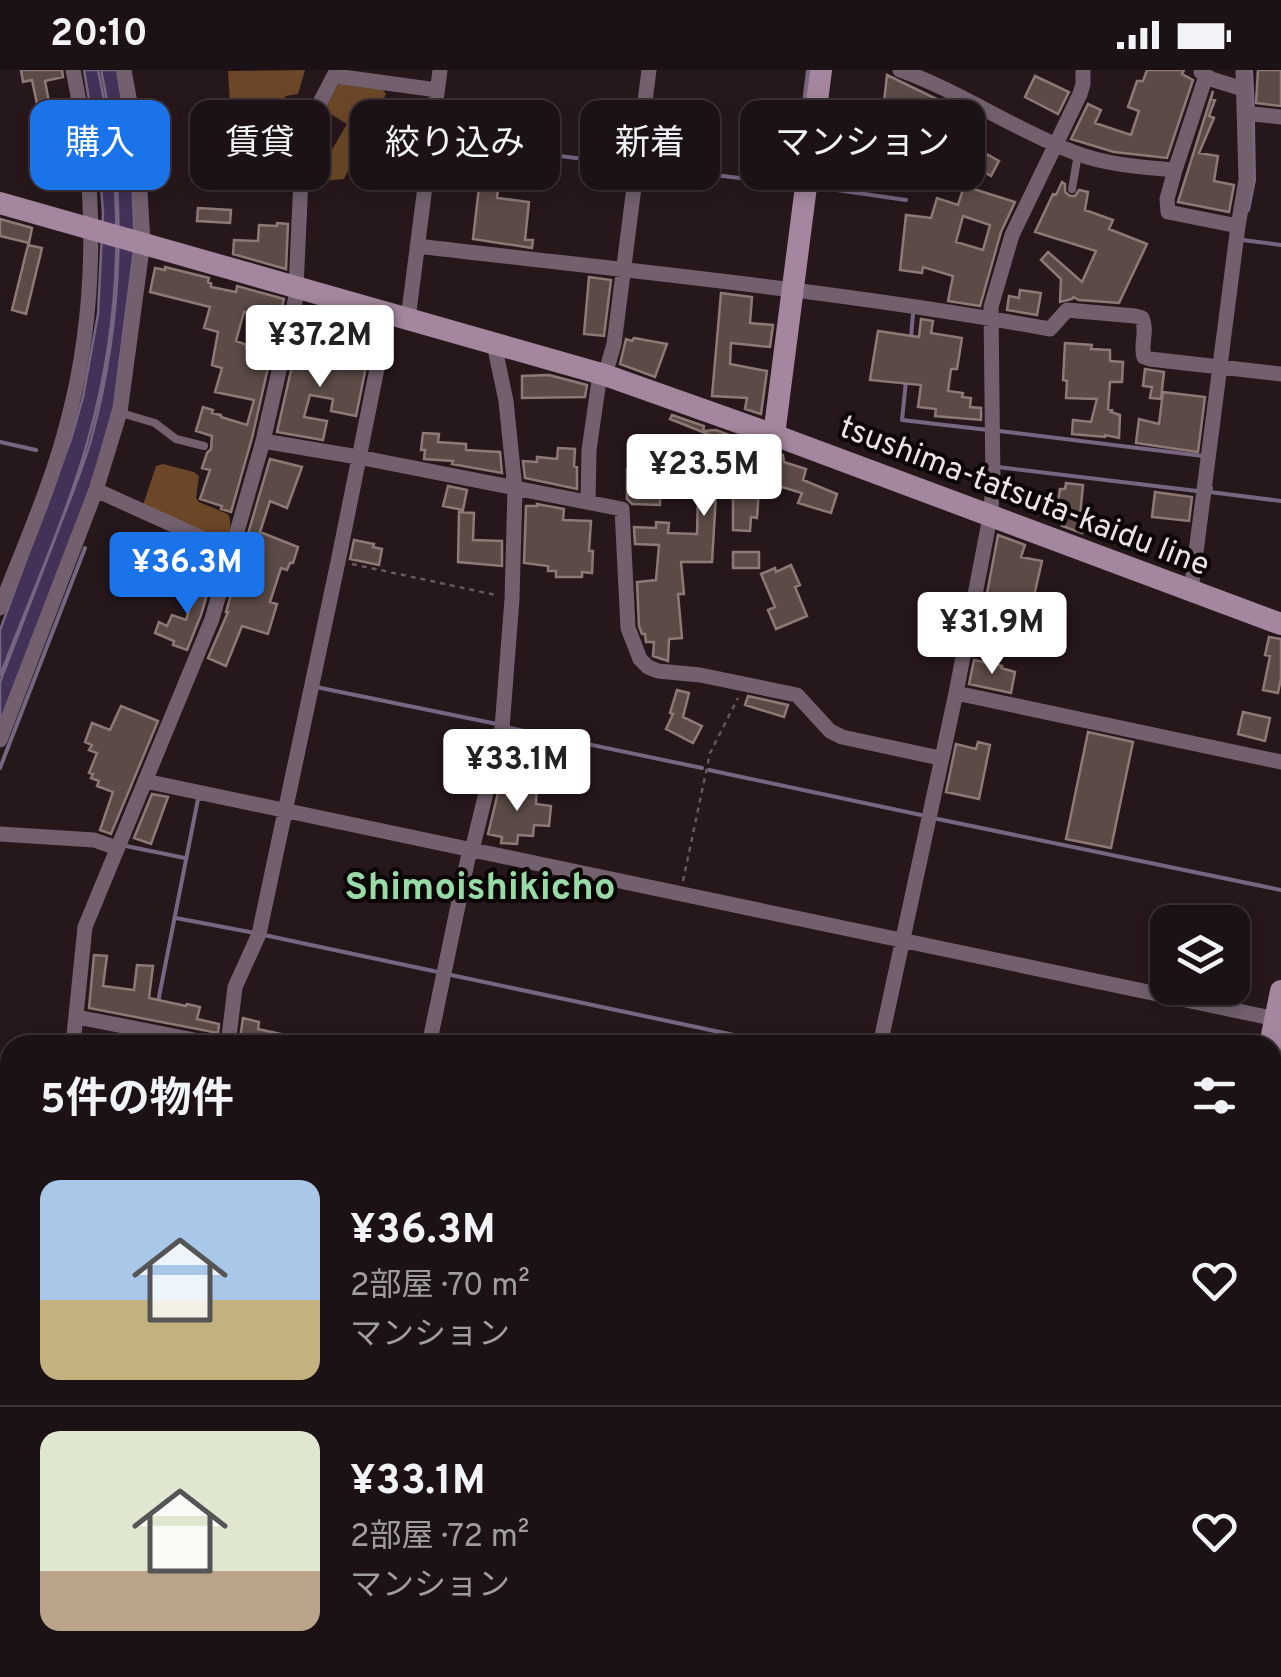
<!DOCTYPE html>
<html lang="ja">
<head>
<meta charset="utf-8">
<style>
  body { margin:0; font-family:Overpass,"Noto Sans JP",sans-serif; background:#291f22; color:#f1f3f6; height:100vh; display:flex; flex-direction:column; font-size:38px; white-space:nowrap }
  * { box-sizing:border-box; margin:0 }
  p { font-size:32px; color:#a09da0 }
  .icon { flex:none; width:55px; height:55px; fill:none; stroke:currentColor; stroke-width:2; stroke-linecap:round; stroke-linejoin:round }
  .map { position:relative; flex:1; overflow:hidden }
  .panel { position:absolute; left:0px; top:965px; width:1282px; height:642px; display:flex; flex-direction:column; background:#1c1114; border-radius:30px 30px 0 0; box-shadow:0 5px 15px #0003,0 0 0 2px #3a3134 }
  .panel>* { flex:none }
  .banner { position:absolute; left:30px; top:30px; width:1222px; height:90px; display:flex; gap:20px }
  .fabs { position:absolute; left:1150px; top:835px; display:grid; gap:20px }
  .fabs a { display:grid; place-items:center; width:100px; height:100px; border-radius:20px; background:#1c1114; box-shadow:0 5px 15px #0003,0 0 0 2px #3a3134; font-size:50px }
  .price { position:absolute; translate:-50% -85px; padding:0 22px; border-radius:10px; background:#fff; color:#222; font-size:32px; line-height:65px; filter:drop-shadow(0 2px 5px #0008) }
  .price::after { content:''; position:absolute; left:50%; top:60px; width:30px; height:22px; margin-left:-15px; background:inherit; clip-path:polygon(0 0,100% 0,50% 100%) }
  .price.active { background:#1a73e8; color:#fff }
  ul { padding:0; list-style:none }
  li { display:flex; align-items:center; gap:30px; height:250px; padding:0 40px }
  li+li { border-top:2px solid #3a3134 }
  li span { display:grid; place-items:center; flex:none; width:280px; height:200px; border-radius:20px; color:#555 }
  li>.icon { margin-inline-start:auto }
  span .icon { width:120px; height:120px; fill:#fffc; stroke-width:1 }
  li b { font-size:42px }
  h2 { display:flex; justify-content:space-between; align-items:center; height:120px; padding:0 40px; font-size:42px }
  .pill { padding:0 35px; border-radius:20px; background:#1c1114; box-shadow:0 5px 15px #0003,0 0 0 2px #3a3134; font-size:35px; line-height:90px }
  .pill.active { background:#1a73e8; color:#fff }
  .status { display:flex; justify-content:space-between; align-items:center; height:70px; padding:0 50px; background:#1c1114; direction:ltr }
  .status svg { height:28px; fill:currentColor }
  .map>svg:first-child { display:block }
  .forest { fill:#6b4727 }
  .water { fill:#433157; stroke:#766682; stroke-width:2.5 }
  .lines { fill:none; stroke-linecap:round; stroke-linejoin:round }
  .stream { stroke:#766682; stroke-width:4 }
  .building { fill:#5b4a46; stroke:#8d7975; stroke-width:2.5; fill-rule:evenodd }
  .path { stroke:#65585b; stroke-width:2.5; stroke-dasharray:5 5; stroke-linecap:butt }
  .lane { stroke:#72606e; stroke-width:8 }
  .street { stroke:#72606e; stroke-width:15 }
  .secondary { stroke:#a4879e; stroke-width:22 }
  .labels { text-anchor:middle; stroke-width:8; stroke-linejoin:round; paint-order:stroke }
  .street-label { font-size:32px; fill:#ede2e5; stroke:#0b0506 }
  .quarter-label { font-size:38px; font-weight:bold; fill:#99dba6; stroke:#0b0506 }
</style>
</head>
<body>
<div class="status"><b>20:10</b><svg viewBox="0 0 49 12"><path d="M0 12V9h3v3zM5 12V6h3v6zM10 12V3h3v9zM15 12V0h3v12zM26 1h20v11H26zM47 4h2v5h-2z"/></svg></div>
<div class="map">
<svg width="1281" height="1607" viewBox="0 0 1281 1607">
  <rect width="100%" height="100%" fill="#26171b"/>
  <!-- forest -->
  <path class="forest" d="M305,0l-7,24 -12,2 -5,7 4,9 19,11 -7,13 -47,11 -10,-7h-10l-3,-7 4,-13 -3,-49z
    M339,13l43,6 4,5 -42,85 -21,2 -18,-3v-6l14,-20 11,1 17,-29 -23,-14z
    M163,394l31,8 5,4 -3,22 3,4 29,12c5,10 1,20 -3,29l-83,-35 14,-42z"/>
  <!-- water -->
  <path class="water" d="M84,0h14c27,123 24,249 -10,370 -22,78 -59,160 -88,236v-46l71,-191 12,-42 15,-83 5,-101 -4,-53z
    M101,0h16l14,83 4,90 -21,163 -23,82 -91,235v-41c19,-50 38,-99 57,-149 12,-31 25,-62 34,-93 33,-122 36,-247 10,-370z"/>
  <g class="lines">
    <!-- stream -->
    <path class="stream" d="M1251,0l2,39
      M437,71l197,24
      M642,96l154,19
      M794,115l14,-115
      M816,117l90,13
      M1248,140l6,-30 -1,-59
      M1243,170l38,5
      M911,267l2,-23
      M906,311l-4,39 86,10
      M999,361l204,25
      M0,372l36,8
      M998,397l199,24
      M1211,418l-1,4 71,9
      M316,617l181,37
      M506,657l196,41
      M0,698l85,-220
      M709,700l212,45
      M933,748l348,72
      M126,776l59,12
      M176,848l79,15
      M264,865l174,37
      M451,905l330,70
      M158,932l40,-203h3
      M1272,1014l9,-39
      M1272,1078l9,1
      M1272,1336l9,2
      M1272,1596l9,2
      M640,1598l25,5
      M22,1607l2,-9
      M238,1607l2,-9
      M493,1607l2,-9
      M1148,1607l2,-9"/>
  </g>
  <!-- building -->
  <path class="building" d="M21,0h41l1,7 -18,4 4,21 -12,2 -5,-24 -9,2z
    M1147,0h37l-2,4 11,6 -26,78 -53,-6 -43,-13 17,-35 13,6 -6,13 36,12 8,-24 -11,-4 9,-26h6z
    M1258,0h23v36l-25,-3z
    M887,5l93,45 -36,54 -5,-4 -8,12 -16,-10 -2,3 -9,-6 2,-4 -15,-9 21,-32 -30,-4zM936,50l21,11 -17,26 -23,-15z
    M1035,6l34,16 -11,22 -33,-17z
    M1213,21l-2,8 4,1 -6,16 5,2 -15,35 19,3 -4,25 20,4 -5,27 -51,-10z
    M52,39l1,2 10,-2 5,20 -21,5 -5,-23z
    M202,58l22,1 -1,30 -22,-1z
    M983,82l16,9 -8,15 -17,-10z
    M281,83l10,1 -2,32 -45,-4 1,-19 35,2z
    M481,100l19,2 -3,26 32,4 -4,38h8l-1,8 -59,-9z
    M1062,112l3,2v8l5,4h5l4,-6 9,2 -3,18 28,10 -4,9 38,15 -28,59 -40,-3 -6,-3 -1,2 -12,3 1,-23 -20,-19 7,-8 34,30 14,-31 -61,-19 18,-38 3,1z
    M964,116l51,16 -14,30 -21,74 -32,-5 5,-25 -30,-9 -1,6 -22,-3 6,-55 25,3 6,-20 21,7zM963,146l27,9 -7,25 -27,-8z
    M198,138l33,2 -1,13 -33,-2z
    M0,149l32,9 -3,15 -29,-7z
    M277,153l11,1 -2,45 -53,-15 1,-14 24,1 1,-16 18,1z
    M28,175l14,3 -16,66 -14,-4z
    M165,197l44,11 -1,4 3,1v4l25,5 1,-6 47,13 -4,16 -29,-5 -1,3 -6,-1 -8,29 11,4 -1,3 25,7 -19,83 -21,74 -10,-3 1,-3 -22,-7 10,-29 -8,-2 5,-15 4,-4 1,-13 -16,-5 7,-24 10,3 -1,3 9,2v2l26,8 7,-25 -39,-8 7,-24 -10,-3 6,-33 -14,-4 6,-21 -60,-15 5,-24 10,2z
    M589,207l22,3 -7,56 -20,-2z
    M1020,220l21,3 -4,22 -30,-5 2,-14 10,2z
    M721,223l31,4 -2,26 23,2 -3,22 -39,-4 -1,21 37,7 -6,43 -16,-5 2,-11 -35,-2z
    M921,249l12,2 -2,12 31,5 -5,31h-6l-3,22 15,2 -1,4 9,1 -1,9 11,1v12l-46,-4 1,-7 -18,-2 3,-22 -51,-5 8,-49 41,6z
    M634,268l33,6 -12,33 -35,-13 6,-25 6,2z
    M1065,273l27,2 -1,4 19,1v11l13,1 -1,20h-12l-2,27 4,1 -1,2 9,3 -1,23 -14,-3v2l-33,-3 1,-14 18,2 6,-23 -31,-1 1,-17 -4,-1z
    M297,274l13,2v5l57,11 -11,54 -25,-5 2,-12 -23,-4 -6,22 23,4 -4,19 -46,-8z
    M1145,299l19,3 -3,27 -11,-1 2,-11 -9,-1z
    M549,305l38,10 -2,12 -63,1v-22z
    M1163,322l42,5 -7,55 -62,-9 3,-24 20,5z
    M672,345l32,11 -1,5 13,-1 67,25 1,7 22,7 -3,11 34,14 -6,19 -33,-10 4,-10 -20,-6 -23,1 -2,30 -6,-1 -1,14 -17,-1v-35h-17l-4,67h-31l3,32h-6l4,44 -13,1 -1,22 -15,-5 1,-14h-8l-1,-8h-3l-3,-8 -2,-44 19,-2 3,-35 -24,-1 -1,-17 22,1v-6l13,1 -1,10 29,1 1,-38h-38v9l-28,-1 -5,-5v-30l36,1v-5h33v-10l62,-1 -88,-35z
    M423,363l16,1 -1,8 28,2v6l34,2 2,21 -50,-9 1,-3 -29,-2 1,-9h-4z
    M558,378l17,1 -1,17 3,1v22l-52,-11 -2,-17 14,1v-5l20,2z
    M270,389l32,8 -15,41 -17,-7 -10,31 38,15 -5,16h-3l-3,7 -6,-2 -11,34 7,2 -9,30 -26,-8 -16,40 -18,-8 20,-46h-2l8,-28 11,3 9,-24 -9,-3 2,-5 -5,-1z
    M1066,413l17,2 -3,31h4l-2,17 -20,-7 1,-23 -5,-1 2,-13h5z
    M448,416l19,4 -4,20 -20,-4z
    M1155,422l37,5 -3,24 -37,-4z
    M537,434l27,5 -1,11 28,1 -2,30h4l-1,22 -10,-1v5h-26v-6h-8v-5l-24,-3 2,-57h11z
    M459,442l15,1 -1,27 29,1v25l-44,-4z
    M998,465l27,10 -4,12 21,4 -11,48 -4,-1 -4,20 -41,-8z
    M354,470l20,4 -1,3 9,2 -3,16 -29,-6z
    M733,482h26v16h-26z
    M791,495l9,20 -5,2 12,29 -31,13 -8,-19 7,-3 -14,-33 14,-6 1,4z
    M206,498l8,3 -13,44 -14,35 -14,-5 1,-4 -19,-8 4,-11 8,4 5,-11 14,5 10,-34 5,1z
    M1269,567l12,2v39l-3,15 -15,-3 7,-34 -5,-1z
    M974,590l28,6 -1,2 14,4 -4,21 -42,-9z
    M677,620l12,3 -6,24 19,9 -9,17 -27,-14 7,-15 -3,-1z
    M748,626l40,9 -4,12 -39,-12z
    M121,636l37,15 -47,113 -11,-4 13,-38 -16,-6 2,-5 -8,-3 2,-4 -4,-1 8,-20 -8,-3 3,-5 -7,-3 7,-19 18,7z
    M1243,642l27,6 -5,23 -27,-7z
    M1088,662l45,10 -22,106 -45,-9z
    M978,672l12,3 -11,54 -33,-7 10,-48 20,5z
    M501,710l10,3 1,10 7,4 6,-3 1,-11 11,1 -1,20 15,2 -2,20 -15,-1 -1,11 -15,-1 -1,9 -16,-1 1,-6 -14,-3z
    M152,724l16,3 -17,47 -17,-6z
    M94,885l13,1 -4,30 31,4 3,-25 16,1 -4,32 37,8 1,-2 13,3 -3,12 22,5 -1,9 -129,-25z
    M243,948l16,4 -1,7 50,11 -1,5h-68z"/>
  <g class="lines">
    <!-- path -->
    <path class="path" d="M352,494l144,31
      M683,811l27,-128 28,-55
      M0,1227l10,3"/>
    <!-- lane -->
    <path class="lane" d="M1072,119l6,-35
      M121,343l34,10 21,16 28,7
      M496,681c18,11 22,18 23,39"/>
    <!-- street -->
    <path class="street" d="M900,0c61,22 115,60 176,83 31,12 66,14 99,17l-8,29 1,13 70,14
      M1201,2l10,7 32,10
      M336,6l101,14
      M1244,43l37,4
      M1175,100l31,-94
      M417,176c211,25 424,45 633,83l17,-19 68,6 7,2c6,13 -2,26 2,39l6,2 131,15
      M296,218l7,-153 34,-65
      M408,249l32,-249
      M605,305l9,-31 35,-274
      M263,371l95,16 264,52 6,119 12,31 8,8 10,4 42,4 97,20 33,36 12,6 98,21
      M96,420l119,54 16,4
      M588,432l1,-52 11,-76
      M1191,521l47,-365 8,-46 -3,-110
      M0,538c24,-62 52,-124 68,-188 30,-113 29,-236 5,-350
      M956,623l325,69
      M0,670l96,-250 24,-78 23,-170 -6,-101 -13,-71
      M145,711l1136,239
      M0,764l94,6 23,8
      M77,947l143,28
      M73,975l12,-118 127,-308 51,-178 35,-153
      M228,975l7,-58 24,-53 79,-372 50,-248
      M429,975l39,-187 4,-8 30,-122 10,-129 3,-110 -9,-88 -12,-57
      M880,975l76,-352 34,-176 3,-30 -2,-180 21,-72 68,-141 3,-10v-14
      M0,1154l10,-14
      M1272,1208l9,1
      M1272,1466l9,2
      M0,1473l10,2
      M667,1598l45,9
      M110,1607l2,-9
      M366,1607l2,-9
      M622,1607l1,-9"/>
    <!-- secondary -->
    <path class="secondary" d="M0,133l605,172 169,60 507,189
      M774,365l47,-365
      M1270,975l11,-54
      M1136,1607l2,-9"/>
  </g>
  <g class="labels">
    <!-- street labels -->
    <g class="street-label">
      <text transform="translate(1025 425) rotate(21)" y="11">tsushima-tatsuta-kaidu line</text>
    </g>
    <!-- quarter labels -->
    <g class="quarter-label">
      <text x="480" y="829">Shimoishikicho</text>
    </g>
  </g>
</svg>
<div class="fabs">
<a><svg class="icon" aria-label="layers" viewBox="0 0 24 24"><path d="M12 4l9 5-9 5-9-5zM3 14l9 5 9-5"/></svg></a>
</div>
<b class="price" style="left:320px;top:320px">¥37.2M</b>
<b class="price" style="left:704px;top:449px">¥23.5M</b>
<b class="price active" style="left:187px;top:547px">¥36.3M</b>
<b class="price" style="left:992px;top:607px">¥31.9M</b>
<b class="price" style="left:517px;top:744px">¥33.1M</b>
<div class="banner">
<a class="pill active">購入</a>
<a class="pill">賃貸</a>
<a class="pill">絞り込み</a>
<a class="pill">新着</a>
<a class="pill">マンション</a>
</div>
<section class="panel">
<h2>5件の物件<svg class="icon" aria-label="filters" viewBox="0 0 24 24"><path d="M4 7h16M4 17h16"/><circle cx="9" cy="7" r="2"/><circle cx="15" cy="17" r="2"/></svg></h2>
<ul>
<li><span style="background:linear-gradient(#a9c7e8 60%,#c2b280 0)"><svg class="icon" aria-label="home" viewBox="0 0 24 24"><path d="M3 11l9-7 9 7M6 9v11h12V9"/></svg></span><div><b>¥36.3M</b><p>2部屋 · 70 m²</p><p>マンション</p></div><svg class="icon" aria-label="heart" viewBox="0 0 24 24"><path d="M12 20l-8-8c-3-5 5-10 8-4 3-6 11-1 8 4z"/></svg></li>
<li><span style="background:linear-gradient(#dfe7d0 70%,#b9a48a 0)"><svg class="icon" aria-label="home" viewBox="0 0 24 24"><path d="M3 11l9-7 9 7M6 9v11h12V9"/></svg></span><div><b>¥33.1M</b><p>2部屋 · 72 m²</p><p>マンション</p></div><svg class="icon" aria-label="heart" viewBox="0 0 24 24"><path d="M12 20l-8-8c-3-5 5-10 8-4 3-6 11-1 8 4z"/></svg></li>
</ul>
</section>
</div>
</body>
</html>
